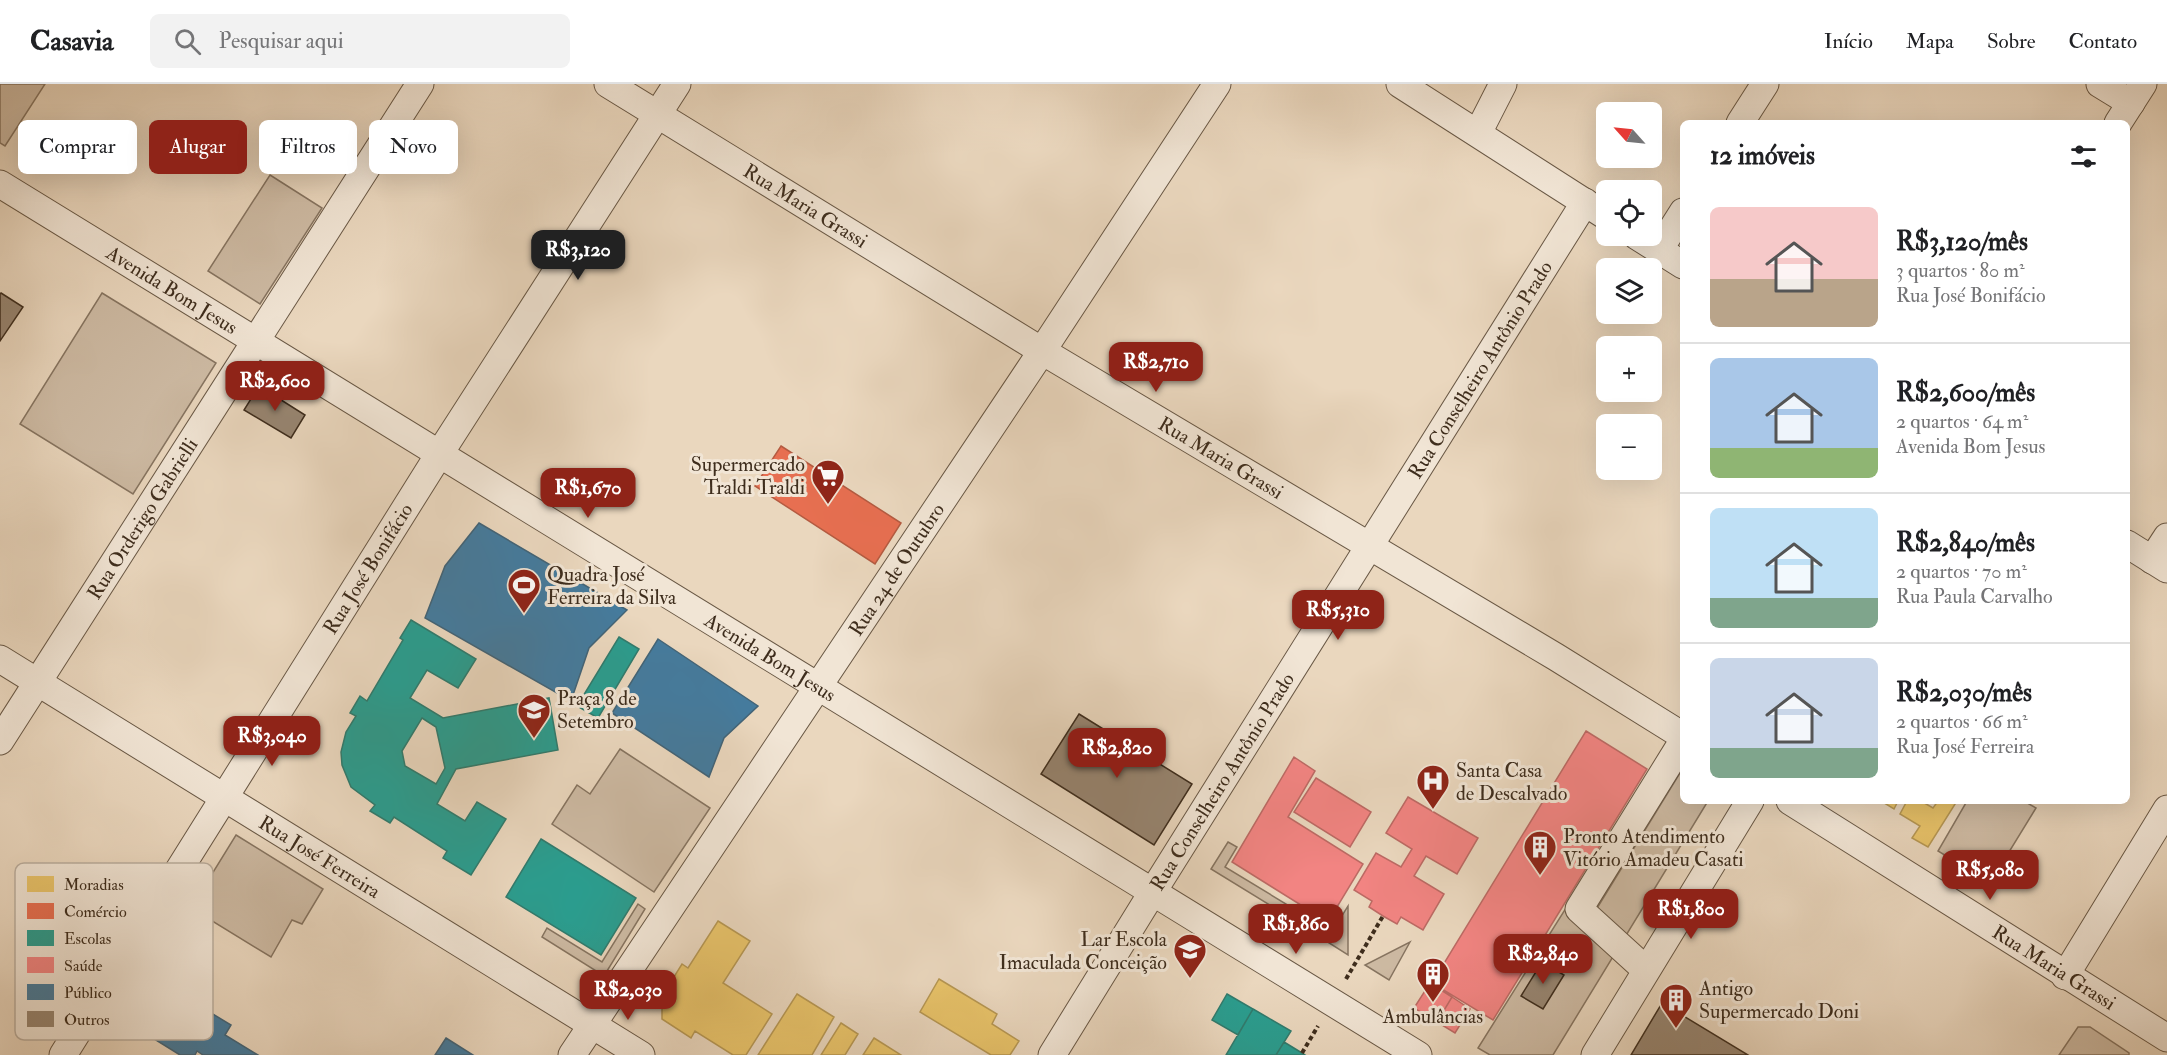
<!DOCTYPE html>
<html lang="pt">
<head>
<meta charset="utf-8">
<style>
  body { margin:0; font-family:"IM FELL Double Pica",serif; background:#f2f2f2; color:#202124; height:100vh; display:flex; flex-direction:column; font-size:22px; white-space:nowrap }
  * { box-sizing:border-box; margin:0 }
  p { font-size:20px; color:#757577 }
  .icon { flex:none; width:33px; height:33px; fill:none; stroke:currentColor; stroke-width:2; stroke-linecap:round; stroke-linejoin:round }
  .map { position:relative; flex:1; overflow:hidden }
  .sheet { position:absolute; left:1680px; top:36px; width:450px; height:684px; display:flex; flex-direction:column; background:#fff; border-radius:9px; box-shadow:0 6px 24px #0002 }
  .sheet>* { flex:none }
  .hud { position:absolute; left:18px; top:36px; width:570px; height:54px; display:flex; gap:12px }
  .needle { width:39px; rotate:297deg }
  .fabs { position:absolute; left:1596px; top:18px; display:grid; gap:12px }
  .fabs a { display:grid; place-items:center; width:66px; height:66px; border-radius:9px; background:#fff; box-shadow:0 6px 24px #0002; font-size:30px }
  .price { position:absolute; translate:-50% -51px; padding:0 14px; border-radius:12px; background:#8f2418; color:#fff; font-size:20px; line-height:39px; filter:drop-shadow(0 2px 3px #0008) }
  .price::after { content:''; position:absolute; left:50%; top:36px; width:18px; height:14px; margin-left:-9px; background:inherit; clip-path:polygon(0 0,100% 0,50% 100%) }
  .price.selected { background:#222; color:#fff }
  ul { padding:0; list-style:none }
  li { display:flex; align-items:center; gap:18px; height:150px; padding:0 30px }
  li+li { border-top:2px solid #e0e0e0 }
  li span { display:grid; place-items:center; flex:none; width:168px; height:120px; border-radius:9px; color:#555 }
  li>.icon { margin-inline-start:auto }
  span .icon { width:72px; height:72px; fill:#fffc; stroke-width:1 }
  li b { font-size:26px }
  h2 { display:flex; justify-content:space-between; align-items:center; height:72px; padding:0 30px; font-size:26px }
  .chip { padding:0 21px; border-radius:9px; background:#fff; box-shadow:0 6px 24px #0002; font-size:21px; line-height:54px }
  .chip.selected { background:#8f2418; color:#fff }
  header { display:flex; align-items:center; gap:36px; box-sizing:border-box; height:84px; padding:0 30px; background:#fff; border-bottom:2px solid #e0e0e0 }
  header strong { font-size:28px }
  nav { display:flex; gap:33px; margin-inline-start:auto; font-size:21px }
  .search { width:420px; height:54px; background:#f2f2f2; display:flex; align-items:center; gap:15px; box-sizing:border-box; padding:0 21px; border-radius:9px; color:#757577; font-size:22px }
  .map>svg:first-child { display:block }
  .green { fill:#cdbaa3; stroke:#867460; stroke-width:1.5 }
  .homes { fill:#e9c46a; stroke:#b69753; stroke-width:1.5 }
  .shops { fill:#e76f51; stroke:#b45b41; stroke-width:1.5 }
  .schools { fill:#2a9d8f; stroke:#307b6d; stroke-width:1.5; fill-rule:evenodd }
  .health { fill:#f28482; stroke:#bc6a64; stroke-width:1.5 }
  .public { fill:#457b9d; stroke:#436477; stroke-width:1.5 }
  .building { fill:#978571; stroke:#3e2d1d; stroke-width:1.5 }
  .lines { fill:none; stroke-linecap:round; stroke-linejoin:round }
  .minor-casing { stroke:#695845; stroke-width:29 }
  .path { stroke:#3e2d1d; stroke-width:4; stroke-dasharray:4.5 3; stroke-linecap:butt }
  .minor { stroke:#f1e5d5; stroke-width:27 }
  .labels { text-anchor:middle; stroke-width:6; stroke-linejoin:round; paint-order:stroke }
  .street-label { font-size:20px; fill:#3e2d1d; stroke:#f1e5d5 }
  .poi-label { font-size:20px; fill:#3e2d1d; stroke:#f1e5d5; text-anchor:start }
  .key { fill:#f1e5d5; stroke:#bbae9e; stroke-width:1.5 }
  .key-label { font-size:16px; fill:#3e2d1d }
</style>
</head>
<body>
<header>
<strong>Casavia</strong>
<div class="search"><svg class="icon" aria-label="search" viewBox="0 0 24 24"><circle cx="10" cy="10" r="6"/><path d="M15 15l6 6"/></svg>Pesquisar aqui</div>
<nav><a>Início</a><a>Mapa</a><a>Sobre</a><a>Contato</a></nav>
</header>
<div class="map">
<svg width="2167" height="971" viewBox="0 0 2167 971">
  <rect width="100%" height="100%" fill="#ead7be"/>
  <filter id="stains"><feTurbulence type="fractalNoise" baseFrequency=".00333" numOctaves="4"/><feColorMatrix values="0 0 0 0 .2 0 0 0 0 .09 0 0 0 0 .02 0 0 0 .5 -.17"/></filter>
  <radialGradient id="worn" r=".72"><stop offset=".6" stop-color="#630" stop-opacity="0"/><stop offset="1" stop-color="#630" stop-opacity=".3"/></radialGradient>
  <!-- green -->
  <path class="green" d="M0,0h45l-40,62 -5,-3z
    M270,91l52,33 -62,96 -52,-33z
    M102,209l114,70 -83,131 -113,-70z
    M620,665l90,59 -56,84 -102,-68 25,-39 13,9z
    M1683,684v33h25l-155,254h-63l-12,-7 88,-140 22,15z
    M1967,717h57l12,7 -46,75 -52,-32z
    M236,751l87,54 -21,35 -10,-4 -21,37 -80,-49z
    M1228,758l9,5 -12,20 99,60 -5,8 -108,-66z
    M638,820l7,5 -41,67 -62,-39 5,-9 55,34z
    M1348,822v49l-22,-14z
    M1410,858l-21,38 -24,-15z
    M2078,943h12l39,26v2h-70z"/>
  <!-- homes -->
  <path class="homes" d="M1881,717h17l-4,8z
    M1907,717h14l12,7 5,-7h19l-29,46 -16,-9 8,-12 -20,-12z
    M718,837l32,20 -27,42 49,31 -26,41h-13l-38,-24 -4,7 -29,-19v-23l20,-32 6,4z
    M939,895l58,35 -5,10 27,17 -9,14h-19l-71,-43z
    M797,910l37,23 -22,38h-54z
    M841,939l17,11 -13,21h-24z
    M874,954l27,17h-38z"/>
  <!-- shops -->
  <path class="shops" d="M781,362l120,77 -26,41 -120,-78z"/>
  <!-- schools -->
  <path class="schools" d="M411,536l65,39 -18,29 -31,-18 -17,28 33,20 106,-20 9,52 -102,19 -19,35 28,17 12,-19 29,17 -35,56 -28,-17 4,-7 -53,-34 -4,6 -20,-12 5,-6 -24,-18 -9,-22 -1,-13 5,-20 10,-16 -6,-3 10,-17 7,5 36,-61 -3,-2zM422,634l14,9 9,41 -9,16 -31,-18 -3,-15z
    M619,553l20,12 -41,69 -21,-12z
    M541,755l95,59 -35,57 -95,-58z
    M1227,910l26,15 -15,26 -26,-15z
    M1253,925l38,22 -15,24h-50z
    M1284,958l18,11 3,2h-29z"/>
  <!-- health -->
  <path class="health" d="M1586,647l61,38 -154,251 -61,-37z
    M1294,673l21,14 -27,46 75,47 -35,58 -96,-60z
    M1316,694l55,34 -21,35 -56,-35z
    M1408,713l70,41 -21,36 -31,-18 -12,20 30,18 -21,36 -22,-13 -4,7 -14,-8 -14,-9 3,-6 -18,-11 22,-37 25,14 11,-18 -26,-16z
    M1430,899l22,14 -15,25 -23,-14z
    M1452,913l18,12 -15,24 -18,-11z"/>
  <!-- public -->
  <path class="public" d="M479,439l148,87 -38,38 -18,53 -146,-83 20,-52z
    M658,555l100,67 -34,32 -15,39 -97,-64z
    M178,909l53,32 -6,10 33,20h-55l-6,-4 -2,4h-15l-29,-18z
    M446,954l27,17h-38z"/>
  <!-- building -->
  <path class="building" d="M1,209l22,14 -23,34v-47z
    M259,302l46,29 -14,23 -47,-28z
    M1079,630l113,70 -38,61 -113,-71z
    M1542,878l22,13 -21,34 -22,-13z
    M1662,919l86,52h-117z"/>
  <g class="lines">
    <defs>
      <g id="minor">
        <path id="s1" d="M608,0l434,267 514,306 127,79"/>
        <path d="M1400,0l206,132"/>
        <path d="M2100,0l31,19"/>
        <path d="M1740,39l25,-39"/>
        <path d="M2118,39l25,-39"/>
        <path d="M1478,49l25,-49"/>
        <path id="s2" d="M0,100l1418,871"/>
        <path d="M1637,152l46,29"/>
        <path d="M1659,166l24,-38"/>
        <path d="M2127,460l40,25"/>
        <path d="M2152,476l15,-23"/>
        <path id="s3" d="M0,575l641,396"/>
        <path id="s4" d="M0,657l420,-657"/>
        <path id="s5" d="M1790,717l377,237"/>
        <path d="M1646,886l-67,-61 104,-168"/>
        <path d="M2065,892l102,-167"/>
        <path id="s6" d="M63,971l377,-602 237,-369"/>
        <path id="s7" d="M572,971l470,-704 175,-267"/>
        <path id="s8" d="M1052,971l100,-162 433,-691"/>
        <path d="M1595,971l155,-254"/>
      </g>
    </defs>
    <!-- minor casing -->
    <use href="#minor" class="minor-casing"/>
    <!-- path -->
    <path class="path" d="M1346,895l37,-63
      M1302,969l16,-27"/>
    <!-- minor -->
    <use href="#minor" class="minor"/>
  </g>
  <!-- icons -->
  <defs>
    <symbol id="supermarket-pin" viewBox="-11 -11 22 30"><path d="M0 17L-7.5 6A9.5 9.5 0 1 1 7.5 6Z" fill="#8f2418" stroke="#f1e5d5"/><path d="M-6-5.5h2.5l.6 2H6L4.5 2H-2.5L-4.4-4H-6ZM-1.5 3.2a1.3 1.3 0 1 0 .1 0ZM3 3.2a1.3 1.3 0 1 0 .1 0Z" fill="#fff"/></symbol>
    <symbol id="stadium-pin" viewBox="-11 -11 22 30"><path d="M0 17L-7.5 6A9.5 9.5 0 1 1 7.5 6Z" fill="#8f2418" stroke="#f1e5d5"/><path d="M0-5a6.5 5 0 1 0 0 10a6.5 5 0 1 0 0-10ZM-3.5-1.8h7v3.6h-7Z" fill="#fff"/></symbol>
    <symbol id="school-pin" viewBox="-11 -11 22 30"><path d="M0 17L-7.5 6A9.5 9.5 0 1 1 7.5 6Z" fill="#8f2418" stroke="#f1e5d5"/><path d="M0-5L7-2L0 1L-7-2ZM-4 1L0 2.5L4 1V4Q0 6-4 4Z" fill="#fff"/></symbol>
    <symbol id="hospital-pin" viewBox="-11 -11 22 30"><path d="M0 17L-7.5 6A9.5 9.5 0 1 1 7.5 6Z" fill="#8f2418" stroke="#f1e5d5"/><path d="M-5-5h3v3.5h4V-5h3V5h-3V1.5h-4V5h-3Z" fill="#fff"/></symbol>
    <symbol id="building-pin" viewBox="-11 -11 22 30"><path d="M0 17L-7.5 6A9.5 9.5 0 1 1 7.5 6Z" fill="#8f2418" stroke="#f1e5d5"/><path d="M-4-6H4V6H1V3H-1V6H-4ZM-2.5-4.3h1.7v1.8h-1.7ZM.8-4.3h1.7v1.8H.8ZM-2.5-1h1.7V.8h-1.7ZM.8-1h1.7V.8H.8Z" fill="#fff"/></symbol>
  </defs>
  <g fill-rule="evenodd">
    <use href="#supermarket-pin" x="809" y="373" width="38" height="52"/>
    <use href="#stadium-pin" x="505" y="482" width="38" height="52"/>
    <use href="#school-pin" x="515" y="607" width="38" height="52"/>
    <use href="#hospital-pin" x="1414" y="678" width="38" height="52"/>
    <use href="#building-pin" x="1521" y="744" width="38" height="52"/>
    <use href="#school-pin" x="1171" y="847" width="38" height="52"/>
    <use href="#building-pin" x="1414" y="871" width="38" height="52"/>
    <use href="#building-pin" x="1657" y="897" width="38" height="52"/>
  </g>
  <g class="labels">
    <!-- street labels -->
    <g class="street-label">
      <text dy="7" stroke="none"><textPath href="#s1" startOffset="232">Rua Maria Grassi</textPath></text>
      <text dy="7" stroke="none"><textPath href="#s2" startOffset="202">Avenida Bom Jesus</textPath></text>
      <text dy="7" stroke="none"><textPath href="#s8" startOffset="808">Rua Conselheiro Antônio Prado</textPath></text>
      <text dy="7" stroke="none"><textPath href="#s1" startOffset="718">Rua Maria Grassi</textPath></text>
      <text dy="7" stroke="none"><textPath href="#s4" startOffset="264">Rua Orderigo Gabrielli</textPath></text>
      <text dy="7" stroke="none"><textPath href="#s6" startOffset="574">Rua José Bonifácio</textPath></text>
      <text dy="7" stroke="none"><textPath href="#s7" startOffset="584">Rua 24 de Outubro</textPath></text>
      <text dy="7" stroke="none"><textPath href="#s2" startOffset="904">Avenida Bom Jesus</textPath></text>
      <text dy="7" stroke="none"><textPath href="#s8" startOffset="322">Rua Conselheiro Antônio Prado</textPath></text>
      <text dy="7" stroke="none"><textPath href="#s3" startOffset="376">Rua José Ferreira</textPath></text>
      <text dy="7" stroke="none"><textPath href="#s5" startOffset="312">Rua Maria Grassi</textPath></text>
    </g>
    <!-- poi labels -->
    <g class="poi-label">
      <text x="805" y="387" text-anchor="end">Supermercado<tspan x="805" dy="23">Traldi Traldi</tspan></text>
      <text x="547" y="497">Quadra José<tspan x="547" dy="23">Ferreira da Silva</tspan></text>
      <text x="557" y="621">Praça 8 de<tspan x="557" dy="23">Setembro</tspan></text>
      <text x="1456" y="693">Santa Casa<tspan x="1456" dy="23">de Descalvado</tspan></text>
      <text x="1563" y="759">Pronto Atendimento<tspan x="1563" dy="23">Vitório Amadeu Casati</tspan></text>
      <text x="1167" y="862" text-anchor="end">Lar Escola<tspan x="1167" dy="23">Imaculada Conceição</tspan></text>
      <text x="1699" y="911">Antigo<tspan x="1699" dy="23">Supermercado Doni</tspan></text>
      <text x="1433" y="939" text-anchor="middle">Ambulâncias</text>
    </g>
  </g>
  <!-- legend -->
  <rect x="15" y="779" width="198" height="177" rx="9" class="key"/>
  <rect x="27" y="792" width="27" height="16" fill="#e9c46a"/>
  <rect x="27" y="819" width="27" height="16" fill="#e76f51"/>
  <rect x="27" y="846" width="27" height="16" fill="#2a9d8f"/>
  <rect x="27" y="873" width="27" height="16" fill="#f28482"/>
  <rect x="27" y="900" width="27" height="16" fill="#457b9d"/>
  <rect x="27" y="927" width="27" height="16" fill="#978571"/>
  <g class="key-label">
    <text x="64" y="806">Moradias</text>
    <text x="64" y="833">Comércio</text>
    <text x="64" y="860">Escolas</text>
    <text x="64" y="887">Saúde</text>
    <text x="64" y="914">Público</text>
    <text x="64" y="941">Outros</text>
  </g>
  <rect width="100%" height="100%" filter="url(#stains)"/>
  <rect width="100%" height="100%" fill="url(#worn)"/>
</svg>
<div class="fabs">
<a><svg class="needle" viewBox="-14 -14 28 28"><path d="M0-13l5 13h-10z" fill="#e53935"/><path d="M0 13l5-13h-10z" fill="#757577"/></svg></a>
<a><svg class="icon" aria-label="locate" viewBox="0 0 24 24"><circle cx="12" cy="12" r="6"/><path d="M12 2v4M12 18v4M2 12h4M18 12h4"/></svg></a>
<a><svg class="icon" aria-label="layers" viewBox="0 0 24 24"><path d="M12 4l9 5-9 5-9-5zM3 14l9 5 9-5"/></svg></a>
<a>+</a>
<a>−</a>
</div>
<b class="price selected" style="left:578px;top:197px">R$3,120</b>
<b class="price" style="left:1156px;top:309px">R$2,710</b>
<b class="price" style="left:275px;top:328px">R$2,600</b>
<b class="price" style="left:588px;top:435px">R$1,670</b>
<b class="price" style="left:1338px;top:557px">R$5,310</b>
<b class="price" style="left:272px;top:683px">R$3,040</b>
<b class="price" style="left:1117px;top:695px">R$2,820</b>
<b class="price" style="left:1990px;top:817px">R$5,080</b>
<b class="price" style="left:1691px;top:856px">R$1,800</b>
<b class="price" style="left:1296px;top:871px">R$1,860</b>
<b class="price" style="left:1543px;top:901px">R$2,840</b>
<b class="price" style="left:628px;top:937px">R$2,030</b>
<div class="hud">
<a class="chip">Comprar</a>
<a class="chip selected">Alugar</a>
<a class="chip">Filtros</a>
<a class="chip">Novo</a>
</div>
<section class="sheet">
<h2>12 imóveis<svg class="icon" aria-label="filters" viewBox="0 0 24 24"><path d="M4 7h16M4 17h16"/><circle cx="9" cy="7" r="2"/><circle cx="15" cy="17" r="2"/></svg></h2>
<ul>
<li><span style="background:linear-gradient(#f6c9c9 60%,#b9a48a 0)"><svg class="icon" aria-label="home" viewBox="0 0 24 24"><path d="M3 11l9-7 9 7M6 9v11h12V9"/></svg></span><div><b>R$3,120/mês</b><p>3 quartos · 80 m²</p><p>Rua José Bonifácio</p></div></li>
<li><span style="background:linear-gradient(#a9c7e8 75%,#8fb573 0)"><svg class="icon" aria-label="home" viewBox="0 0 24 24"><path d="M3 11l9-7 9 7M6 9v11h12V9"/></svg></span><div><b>R$2,600/mês</b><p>2 quartos · 64 m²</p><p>Avenida Bom Jesus</p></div></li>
<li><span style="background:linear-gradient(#bfe0f5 75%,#7fa58c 0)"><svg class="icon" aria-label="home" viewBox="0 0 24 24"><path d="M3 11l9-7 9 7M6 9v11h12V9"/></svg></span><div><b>R$2,840/mês</b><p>2 quartos · 70 m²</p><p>Rua Paula Carvalho</p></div></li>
<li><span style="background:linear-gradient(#c9d6e8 75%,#7fa58c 0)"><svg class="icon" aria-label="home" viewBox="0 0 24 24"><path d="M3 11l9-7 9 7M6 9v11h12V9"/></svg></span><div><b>R$2,030/mês</b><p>2 quartos · 66 m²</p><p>Rua José Ferreira</p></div></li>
</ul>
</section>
</div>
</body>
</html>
